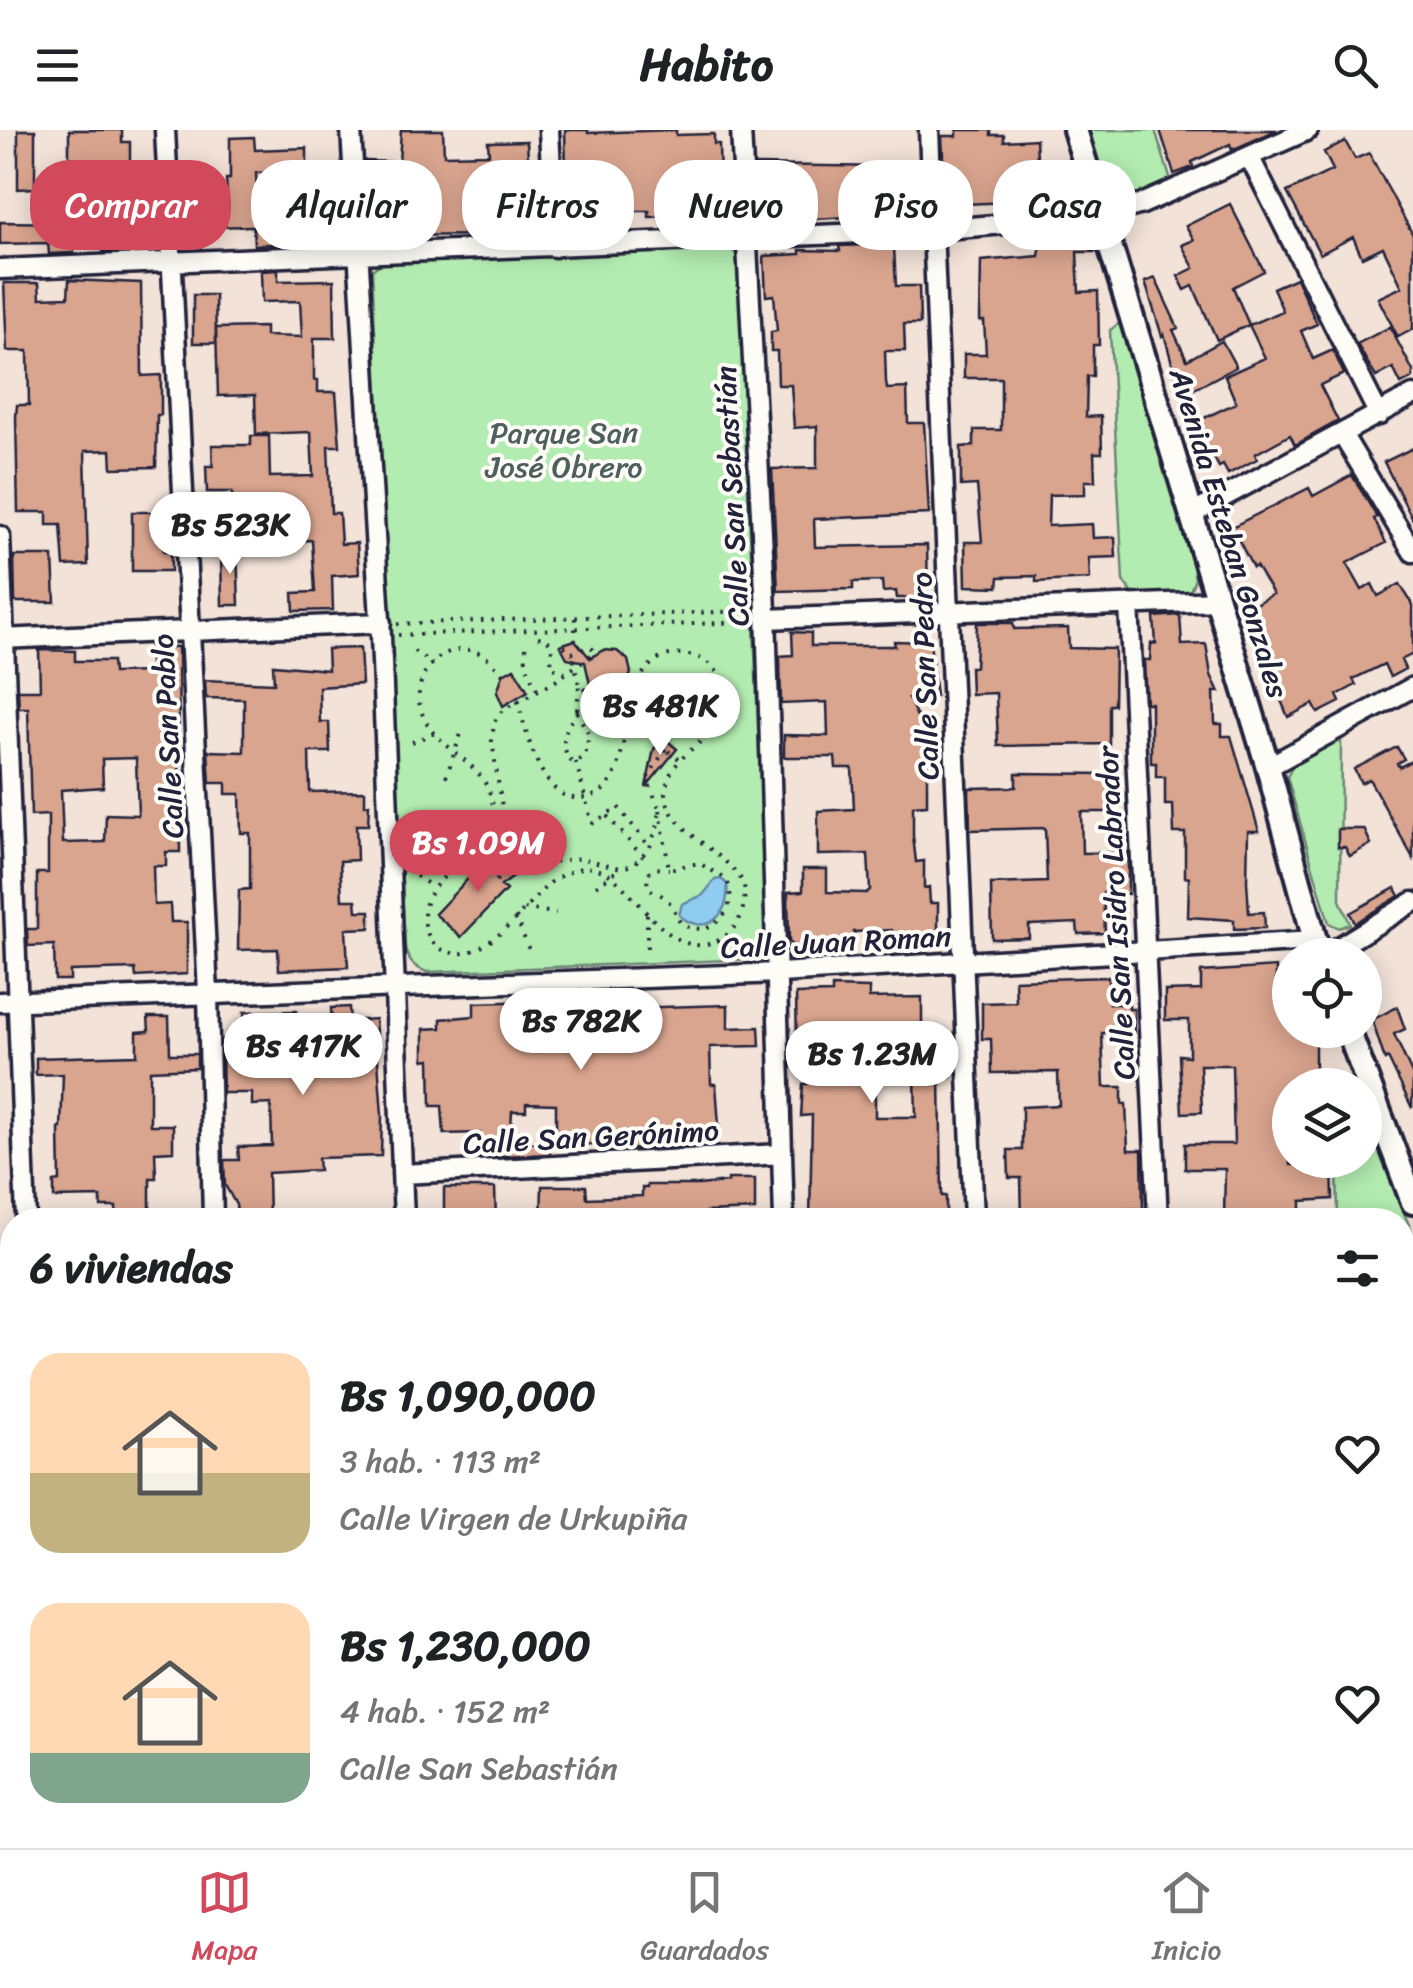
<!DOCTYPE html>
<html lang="es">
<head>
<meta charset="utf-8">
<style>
  body { margin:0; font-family:Sriracha,sans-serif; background:#f6f6f6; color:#202124; height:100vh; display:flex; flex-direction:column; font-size:38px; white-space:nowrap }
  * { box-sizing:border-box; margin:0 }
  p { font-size:32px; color:#757577 }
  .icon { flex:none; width:55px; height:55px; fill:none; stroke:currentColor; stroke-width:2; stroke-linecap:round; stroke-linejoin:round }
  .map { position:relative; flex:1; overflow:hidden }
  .side { position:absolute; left:0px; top:1078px; width:1415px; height:642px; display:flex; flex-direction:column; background:#fff; border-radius:40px 40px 0 0; box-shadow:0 5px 25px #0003 }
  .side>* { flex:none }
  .hud { position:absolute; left:30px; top:30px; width:1355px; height:90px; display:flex; gap:20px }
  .fabs { position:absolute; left:1272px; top:808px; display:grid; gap:20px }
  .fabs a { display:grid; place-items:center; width:110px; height:110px; border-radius:50%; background:#fff; box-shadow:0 5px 25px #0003; font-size:50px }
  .price { position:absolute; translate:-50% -85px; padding:0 22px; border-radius:35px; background:#fff; color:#222; font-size:32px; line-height:65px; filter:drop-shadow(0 2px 5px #0008) }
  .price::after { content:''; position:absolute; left:50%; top:60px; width:30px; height:22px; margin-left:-15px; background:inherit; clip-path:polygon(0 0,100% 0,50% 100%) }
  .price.selected { background:#d1495b; color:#fff }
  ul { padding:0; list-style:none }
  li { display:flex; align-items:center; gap:30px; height:250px; padding:0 30px }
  li span { display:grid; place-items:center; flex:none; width:280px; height:200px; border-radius:30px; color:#555 }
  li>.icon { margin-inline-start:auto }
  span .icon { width:120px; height:120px; fill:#fffc; stroke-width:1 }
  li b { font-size:42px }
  h2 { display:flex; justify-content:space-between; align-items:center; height:120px; padding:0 30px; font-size:42px }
  .pill { padding:0 35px; border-radius:40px; background:#fff; box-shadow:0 5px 25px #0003; font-size:35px; line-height:90px }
  .pill.selected { background:#d1495b; color:#fff }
  header { display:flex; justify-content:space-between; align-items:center; height:130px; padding:0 30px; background:#fff; font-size:45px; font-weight:700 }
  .dock { display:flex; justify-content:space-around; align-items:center; height:140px; border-top:2px solid #e0e0e0; background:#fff; font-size:28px; color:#757577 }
  .dock a { display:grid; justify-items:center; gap:5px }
  .dock .selected { color:#d1495b }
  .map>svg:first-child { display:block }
  .green { fill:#b3ecb0; stroke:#6a8776; stroke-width:2.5 }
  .water { fill:#90ccf0; stroke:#6488a8; stroke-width:2.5 }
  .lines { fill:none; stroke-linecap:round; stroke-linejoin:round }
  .river { stroke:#90ccf0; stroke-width:38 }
  .building { fill:#daa58f; stroke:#22223b; stroke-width:2.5; fill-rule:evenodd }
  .minor-casing { stroke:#22223b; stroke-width:25 }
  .tertiary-casing { stroke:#22223b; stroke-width:30 }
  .secondary-casing { stroke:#22223b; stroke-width:32 }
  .primary-casing { stroke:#22223b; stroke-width:35 }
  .path { stroke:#22223b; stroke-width:4; stroke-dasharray:2.5 8; stroke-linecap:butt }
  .minor { stroke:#fdfcf7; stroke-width:18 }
  .tertiary { stroke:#fdfcf7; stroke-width:22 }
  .secondary { stroke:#fdfcf7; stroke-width:25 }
  .primary { stroke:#fdfcf7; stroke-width:28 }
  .path-bridge { stroke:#22223b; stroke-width:4; stroke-dasharray:2.5 8; stroke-linecap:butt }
  .labels { text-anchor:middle; stroke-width:8; stroke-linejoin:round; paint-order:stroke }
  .park-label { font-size:30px; fill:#4e5f5e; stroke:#fdfcf7 }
  .street-label { font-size:30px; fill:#22223b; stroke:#fdfcf7 }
</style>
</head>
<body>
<header><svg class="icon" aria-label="menu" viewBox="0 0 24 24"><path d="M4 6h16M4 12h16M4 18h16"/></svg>Habito<svg class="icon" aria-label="search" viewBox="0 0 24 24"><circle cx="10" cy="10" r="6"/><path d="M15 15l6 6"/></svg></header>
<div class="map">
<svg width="1413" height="1718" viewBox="0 0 1413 1718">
  <rect width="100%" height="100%" fill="#f2e2d8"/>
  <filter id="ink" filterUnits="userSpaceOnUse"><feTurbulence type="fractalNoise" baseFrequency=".01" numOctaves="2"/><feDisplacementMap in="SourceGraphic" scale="20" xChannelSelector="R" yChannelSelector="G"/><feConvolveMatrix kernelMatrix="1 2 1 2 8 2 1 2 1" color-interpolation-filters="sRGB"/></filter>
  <g filter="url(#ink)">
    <!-- green -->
    <path class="green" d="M1084,0h71l16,51 -46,20 -18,-1z
      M730,117l9,11 28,688 -12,13 -328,13c-14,-5 -19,-11 -22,-25l-33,-677 8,-6z
      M1121,192l72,244 2,13 -5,12 -7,4 -47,2 -13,-16 -13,-251z
      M1341,609l-1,161 10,24 -11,4 -10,-5 -42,-146 8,-15z
      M1365,987l48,118v58h-10l-1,-73h-64l-1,-60h28z
      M1403,1486l10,2v135l-10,-1z
      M63,1708h102l-1,10h-105z
      M723,1708h138l-4,10h-71z
      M893,1708h56l64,5 85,-5h208l-167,6 -9,4h-235z"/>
    <!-- water -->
    <path class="water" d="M721,749l6,5c4,30 -21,55 -48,31l3,-11 21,-9 12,-15z"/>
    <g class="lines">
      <!-- river -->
      <path class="river" d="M0,1356l12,9"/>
    </g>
    <!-- building -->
    <path class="building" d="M18,0h17v58l-17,1z
      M69,0h53v12h8v23l-31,1 1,46h31l1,34 -28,6 -26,-31 -2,-54h-7z
      M401,0h42l1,25 45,-1 -1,-12 39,-1 3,53 -27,1 1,40 -134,1 -4,-75 33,1z
      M565,0h23v3l88,-3v5l38,-1v10h5l1,42h-4l2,39 -29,2 -1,-11 -39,1v-6h-45v8h-7v13l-24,1 3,-59h-10z
      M957,0h34v5h13v6l32,-2 2,38 11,9 -12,15 -73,3 -1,-16h-14v-9h-5l-2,-43h15z
      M1160,0h117l-45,20 -2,-6 -38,18 1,5 -19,7z
      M254,7l1,13 52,-2v23l-51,2 2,40 36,-3 2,33 -42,2 -1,-19 -47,1 -2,-32 23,-1 -1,-15h4v-41z
      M1345,11l10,18 14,-6 44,82v94l-15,8 -20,-39 24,-11 -19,-40 -21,10 -9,-20 -33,17 -33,-62 46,-22 -9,-18z
      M755,35l137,2 3,47 -111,7 -2,-40 -26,1z
      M1230,74l34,67 -31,16 16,38 -32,15 -24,-54 -8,4 -7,-14 16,-8 -12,-23 12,-5 -8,-14z
      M0,92l72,1 2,30 -25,1 -1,-11 -48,1z
      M1074,106l21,16h-18l2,40 19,-1 1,54h-6v31h-6l-1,41 15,-1 1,37h-8l1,28h-10v13l-36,1 -1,31 44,-2 1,14 22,-1 1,20 -27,1 1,21 -54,3v-6l-37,1 -1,10 -32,-1 -1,-44h17l-5,-57 -16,1v-39l13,-1v-16h27v-52h-37v-24h22l-2,-33h-4l1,-60 58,-5 3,-18z
      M868,115l26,2 2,39h23l1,38h-16l1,27h-20l1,31 1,7 20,-1 1,35h16l5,91 -115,5 1,28 112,-2 1,53h-31l-1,-7 -13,1 -1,-11 -29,1v7l-75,2 -6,-122 45,-1v-42l-23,2 -3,-43h-13l-1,-34h-6v-19l6,-1 -3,-36 -8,1 -2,-40 36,-2v-4l40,1 -1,-5z
      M278,140v11l56,-1 1,58h-21v42h4v12h18l4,54h-12l3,67h8l2,31 16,-1 2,31 -27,2 1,34 -39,1 -1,-18 22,-1 -3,-52 -33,2 -1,-25h-46v-25h-25l-1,-26h7l-1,-21h39v-9h18l1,41 43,-1 -2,-44 -55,2 -1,-39 -37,1 -2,-68 49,-1v9l37,1 -2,-36 -38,1 -1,-31z
      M1155,148l23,50 -5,2 14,30 35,-19 14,26 -55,29 -17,-62 -2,2 -17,-54z
      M1296,148l21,46 -16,7 12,28 20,-9 11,24 -24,11 18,36 -43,24 -5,-10 -35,19 2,5 -29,15 -5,-9 -4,2 -7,-13 -3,1 -11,-34 38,-18 -11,-27 40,-18 -16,-33 34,-14 -10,-23z
      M69,150l72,3 1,93 19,-1v40h-4l-1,52 -44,1 -1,-18 -26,1 3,114 -24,1 -3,-41h-14v-13h-29l-2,-95 1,-12h12l-1,-54h-21l-3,-68h35l1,15 28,-1z
      M193,165h22l1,48h-23z
      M1390,197l23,44v7l-12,6 -8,-16 -17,9 -19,-33z
      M1413,318v72l-29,-58z
      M1352,345l25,42 -3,2 12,24 -39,20 15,27 10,-6 6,12 22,-12 13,21v49l-12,6 4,9 -15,8 -6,-13 -31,15 3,6 -19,10 3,7 -22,11 -5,-9 -25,13 -18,-43 7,-3 -34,-60 30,-17 -17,-28 -3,2 -21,-41 77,-39 4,8z
      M132,382h29l3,39h7v20h-39z
      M237,418l2,57h-17l-1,-56z
      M14,426h39l2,46h-40z
      M1180,485l2,30 24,-1 5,31 8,17h-5l1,32h7v12h9l28,95h-11l-1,50 2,32 15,-1 1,16 -31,1v-9l-46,-3 1,-39 -4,-1v-44h-11l-1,-28h-8v-28h-9v-14h-5v-60h-5l-2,-43h6l1,-17 5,1 -2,-27z
      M977,493h36l1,6 54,-1 1,20 46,1 -1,56h-5v39l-111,2 -2,-53 -25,1 -1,-27h5z
      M792,502l19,1v13h84l-1,-5 36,1 6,54 -28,2 19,39v68l-14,1v30l3,26 8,-1v27l5,-1 1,16h8v26l-10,8h-35l-1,-7 -38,2v14l-57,2 -8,-6 -1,-50 15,-1v-22h24v23l39,1 4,-3 -2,-36 -50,1v-44l36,-2 -2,-41h-16l-1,-11h-51v-22l44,1 -1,-34 -46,2 -1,-48 13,-1z
      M575,510l15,18 13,-8 14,1 11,9 3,13 -5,13 -12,8 -14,-1 -10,-9 -5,-22 -18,-4 -7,-13z
      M150,516l28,1 2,205h-14v14h-13l1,39 16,-1 1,18h16v52l-51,3 -1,-8 -65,2v9h-15l-1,-35 -26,1 -1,-17h10v-56h11v-58l-17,1 -3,-108h-9l-1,-18h22l-1,-40 36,1v10h37l1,12 37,-1zM136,628l2,57 -32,-1 -1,28 -42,1 -2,-53 42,-3 -1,-28z
      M360,518l2,36 -43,3 1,35h9l1,30h-21l1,40 55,-1v14l4,-1 -1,21h-12l1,35 -17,1 2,39h14l1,11h13v17l-24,1 2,38 -69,3 -1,-21 -40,1 1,-60 11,-1v-56h-9l-1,-39h-14v-11h-16l-2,-32 36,1v-53l-38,-1 -1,-18 69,3 -1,-18 55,5 -1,-21z
      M514,538l14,23 -25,15 -6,-14 6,-18z
      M663,607l14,12 -31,38 8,-38z
      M1397,617l7,12 -7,4 2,4 14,-7v98l-44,-79 -8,4 -7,-14z
      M1016,643l93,1 -1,38h-27l1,41 46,-1v42l-25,-1 2,40 -27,1 -1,-11 -48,2v13l-37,1 -1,-55 56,-2 -2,-54 -75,2 -1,-42 47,-1z
      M1338,699h26l7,15 -21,12 -5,-9h-7z
      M510,724l10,6v12l-19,14 5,4 -45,47 -26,-23 45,-48 10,9 9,-17z
      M1395,758l4,8 -44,27 -5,-10z
      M1276,837v12h14v51h25v55h-25v80l42,-1 1,35 -32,2v14l-77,2 1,-48h-40v-25h49l-2,-79h-32l2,47 -20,1 -3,-58 10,1v-36h-24v-29l36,-1v-18z
      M1108,847l1,27h20v5h5v24h-32l2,54h18v17h4l2,46h14l1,59h-43l1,11h-79l-1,-42h-12l-1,-28h14v-43l37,-2 -1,-33 -66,1 -1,-34h-9v-36l34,-1 -1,-22z
      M832,857l37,1v10l53,-1v45l28,-1 1,36h-11l2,119h4v24l-87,-6v6h-49l2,-105 -11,1 2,-32h4l-2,-37h-8l-1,-53 36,-1zM875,947h40l1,40h-41z
      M562,870v10l166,-5v23l31,-1 1,19 -50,1 1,37h5l3,42 -19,1 2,19 -82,4 1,-5 -65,-1v-40l-30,-1v8h-14l-2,33 40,-2v12l-70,3v-24l-36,1 -2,-28h-11l-1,-47 -6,1v-31l17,-1v-9l33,-3v-13z
      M349,877l1,14 25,-2 7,96 -1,41 -63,2 1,12 -51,3 1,47h-31l-2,-15 -11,-20 -1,-25h15l-1,-13 34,-1 -1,-42 -19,1v-12h-29l-1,-41 24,-1 -2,-39 52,-1v13h36l-1,-16z
      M1397,877l8,22 -11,5 19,42 -1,32 -24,-50 -3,2 -13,-40z
      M148,887h21l1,37h27v14l-47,2v55h23v26l-18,1 1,26h-6v35h-7v7h-26l-1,-13h-15v-10l-47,1v-16l6,-1 -1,-53h2l2,-54 -27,1v-17l101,-3v-23l12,-1z
      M728,1049h27v31l-49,2v8h-76v-4l-89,4 1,-34h44l1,12 55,-2v-8h5v-3h52l29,-3z
      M444,1058h51l1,32h-52z"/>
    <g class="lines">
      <defs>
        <path id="minor" d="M165,0l43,863 5,227
          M351,0l30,506 23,584
          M549,0l6,117
          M741,0l25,480 18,610
          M929,0l45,1090
          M1250,28l129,257
          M0,139l934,-39 166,-14 42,-12 166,-74
          M1342,304l71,118
          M1192,384l221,-119
          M0,406l26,684
          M1129,474l29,616
          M766,489l452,-18
          M0,509l381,-16
          M1268,637l145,-80
          M1326,825l87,-53
          M0,872l779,-29 534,-32
          M402,1044l380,-20
          M1402,1172l11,-1
          M0,1653l12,-28
          M173,1718l2,-10
          M383,1718v-10
          M642,1718v-10"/>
        <path id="tertiary" d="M1075,0l193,637 51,188
          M1348,900l65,172"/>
        <path id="secondary" d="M0,1482l12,6
          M1402,1660l11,-11
          M657,1708l58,10
          M876,1708l1,10
          M1320,1718l32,-10"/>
        <path id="primary" d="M0,1237l12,5
          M1402,1471l11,2"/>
      </defs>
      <!-- minor casing -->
      <use href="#minor" class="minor-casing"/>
      <!-- tertiary casing -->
      <use href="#tertiary" class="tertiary-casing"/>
      <!-- secondary casing -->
      <use href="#secondary" class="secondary-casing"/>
      <!-- primary casing -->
      <use href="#primary" class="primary-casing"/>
      <!-- path -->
      <path class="path" d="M575,488v22
        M397,494l350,-13
        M398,505l350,-13
        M538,507l9,2 5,7 -1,21 14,6
        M526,517c-2,17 3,27 11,42
        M414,521l18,13
        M574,530l5,25 100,74
        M503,544c-8,-9 -16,-19 -29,-23 -36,-9 -65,29 -52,62 15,41 73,49 71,102 -2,47 -78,57 -68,110 2,10 7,20 16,24 40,22 83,-43 109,-66 10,-8 22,-12 34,-16 8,1 16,2 23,6 33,22 70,101 121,61 15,-13 18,-32 16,-50 -19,-35 -77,-53 -78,-90 -2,-49 81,-58 56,-114 -6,-12 -15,-20 -28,-24 -13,-3 -26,-3 -37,4 -49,31 -13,142 -82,138 -36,-2 -50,-71 -58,-100
        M577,580l2,-25
        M577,582l12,23 -4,22 -9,5 -5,-1c-13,-18 -6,-32 6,-49z
        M656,610l8,-15
        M412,612l23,-9
        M446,647l17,-49
        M660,680l9,59 30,-6 27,16c11,21 0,41 -21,50 -36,-1 -22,-16 -40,-31 -4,-4 -11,-6 -16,-9 -3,-9 -3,-15 5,-21l15,1
        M607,686l36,41
        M592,694l26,-17 30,38
        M454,707l6,25
        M513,737l68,-9 40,10 12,-3 17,-18 8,-23 2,-14 -13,-31 19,-31
        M416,746l17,11
        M496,751l15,-14 -19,-126 2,-19 9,-12 54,-30 38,-28 -4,-5 -19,6 -8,-7
        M596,756l25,-18
        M524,779l32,4
        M647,784v34
        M516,787l13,33
        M0,1273l12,4
        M0,1285l12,8
        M0,1296l12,7
        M0,1377l12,-24
        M0,1401l12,7
        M0,1411l12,6
        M1402,1505l11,1
        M1402,1517l11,4
        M1386,1708l13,10"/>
      <!-- minor -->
      <use href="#minor" class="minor"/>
      <!-- tertiary -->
      <use href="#tertiary" class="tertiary"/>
      <!-- secondary -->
      <use href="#secondary" class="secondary"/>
      <!-- primary -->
      <use href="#primary" class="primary"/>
      <!-- path-bridge -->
      <path class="path-bridge" d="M576,632l16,62"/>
    </g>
  </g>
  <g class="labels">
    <!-- park labels -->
    <g class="park-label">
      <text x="564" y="313">Parque San<tspan x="564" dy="34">José Obrero</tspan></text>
    </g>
    <!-- street labels -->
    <g class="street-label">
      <text transform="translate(732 366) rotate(-93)" y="10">Calle San Sebastián</text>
      <text transform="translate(1229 403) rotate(73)" y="10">Avenida Esteban Gonzales</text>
      <text transform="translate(925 546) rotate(-92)" y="10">Calle San Pedro</text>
      <text transform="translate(168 606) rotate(-93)" y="10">Calle San Pablo</text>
      <text transform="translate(1116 783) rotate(-93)" y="10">Calle San Isidro Labrador</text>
      <text transform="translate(836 812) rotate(-3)" y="10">Calle Juan Roman</text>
      <text transform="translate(591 1007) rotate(-3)" y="10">Calle San Gerónimo</text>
    </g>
  </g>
</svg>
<div class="fabs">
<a><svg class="icon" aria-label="locate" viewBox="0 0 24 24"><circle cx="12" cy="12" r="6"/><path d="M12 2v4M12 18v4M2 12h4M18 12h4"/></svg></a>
<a><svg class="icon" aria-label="layers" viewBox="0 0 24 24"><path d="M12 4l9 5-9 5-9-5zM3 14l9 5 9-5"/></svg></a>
</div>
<b class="price" style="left:230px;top:447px">Bs 523K</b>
<b class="price" style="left:660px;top:628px">Bs 481K</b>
<b class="price selected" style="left:478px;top:765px">Bs 1.09M</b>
<b class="price" style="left:581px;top:943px">Bs 782K</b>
<b class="price" style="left:303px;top:968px">Bs 417K</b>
<b class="price" style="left:872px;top:976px">Bs 1.23M</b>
<div class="hud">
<a class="pill selected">Comprar</a>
<a class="pill">Alquilar</a>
<a class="pill">Filtros</a>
<a class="pill">Nuevo</a>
<a class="pill">Piso</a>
<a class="pill">Casa</a>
</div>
<section class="side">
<h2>6 viviendas<svg class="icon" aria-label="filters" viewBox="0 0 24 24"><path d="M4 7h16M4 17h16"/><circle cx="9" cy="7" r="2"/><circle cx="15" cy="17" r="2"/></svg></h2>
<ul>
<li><span style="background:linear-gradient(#ffd9b3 60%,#c2b280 0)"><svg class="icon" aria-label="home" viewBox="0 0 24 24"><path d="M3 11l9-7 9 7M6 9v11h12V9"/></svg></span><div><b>Bs 1,090,000</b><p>3 hab. · 113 m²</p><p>Calle Virgen de Urkupiña</p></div><svg class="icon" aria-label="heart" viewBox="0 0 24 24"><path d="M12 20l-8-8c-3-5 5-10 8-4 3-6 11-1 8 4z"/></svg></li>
<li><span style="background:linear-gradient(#ffd9b3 75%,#7fa58c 0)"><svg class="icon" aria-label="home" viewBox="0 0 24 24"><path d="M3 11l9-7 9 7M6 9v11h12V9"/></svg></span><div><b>Bs 1,230,000</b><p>4 hab. · 152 m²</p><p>Calle San Sebastián</p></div><svg class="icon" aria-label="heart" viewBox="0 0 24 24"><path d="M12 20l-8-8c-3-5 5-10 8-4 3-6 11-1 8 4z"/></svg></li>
</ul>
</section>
</div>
<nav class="dock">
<a class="selected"><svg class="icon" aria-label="map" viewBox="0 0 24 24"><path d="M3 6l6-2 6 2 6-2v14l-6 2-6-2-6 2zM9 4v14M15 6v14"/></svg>Mapa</a>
<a><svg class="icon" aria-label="saved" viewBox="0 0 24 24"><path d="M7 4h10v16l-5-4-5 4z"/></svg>Guardados</a>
<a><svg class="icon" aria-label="home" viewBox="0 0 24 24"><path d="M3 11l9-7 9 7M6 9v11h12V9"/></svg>Inicio</a>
</nav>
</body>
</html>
